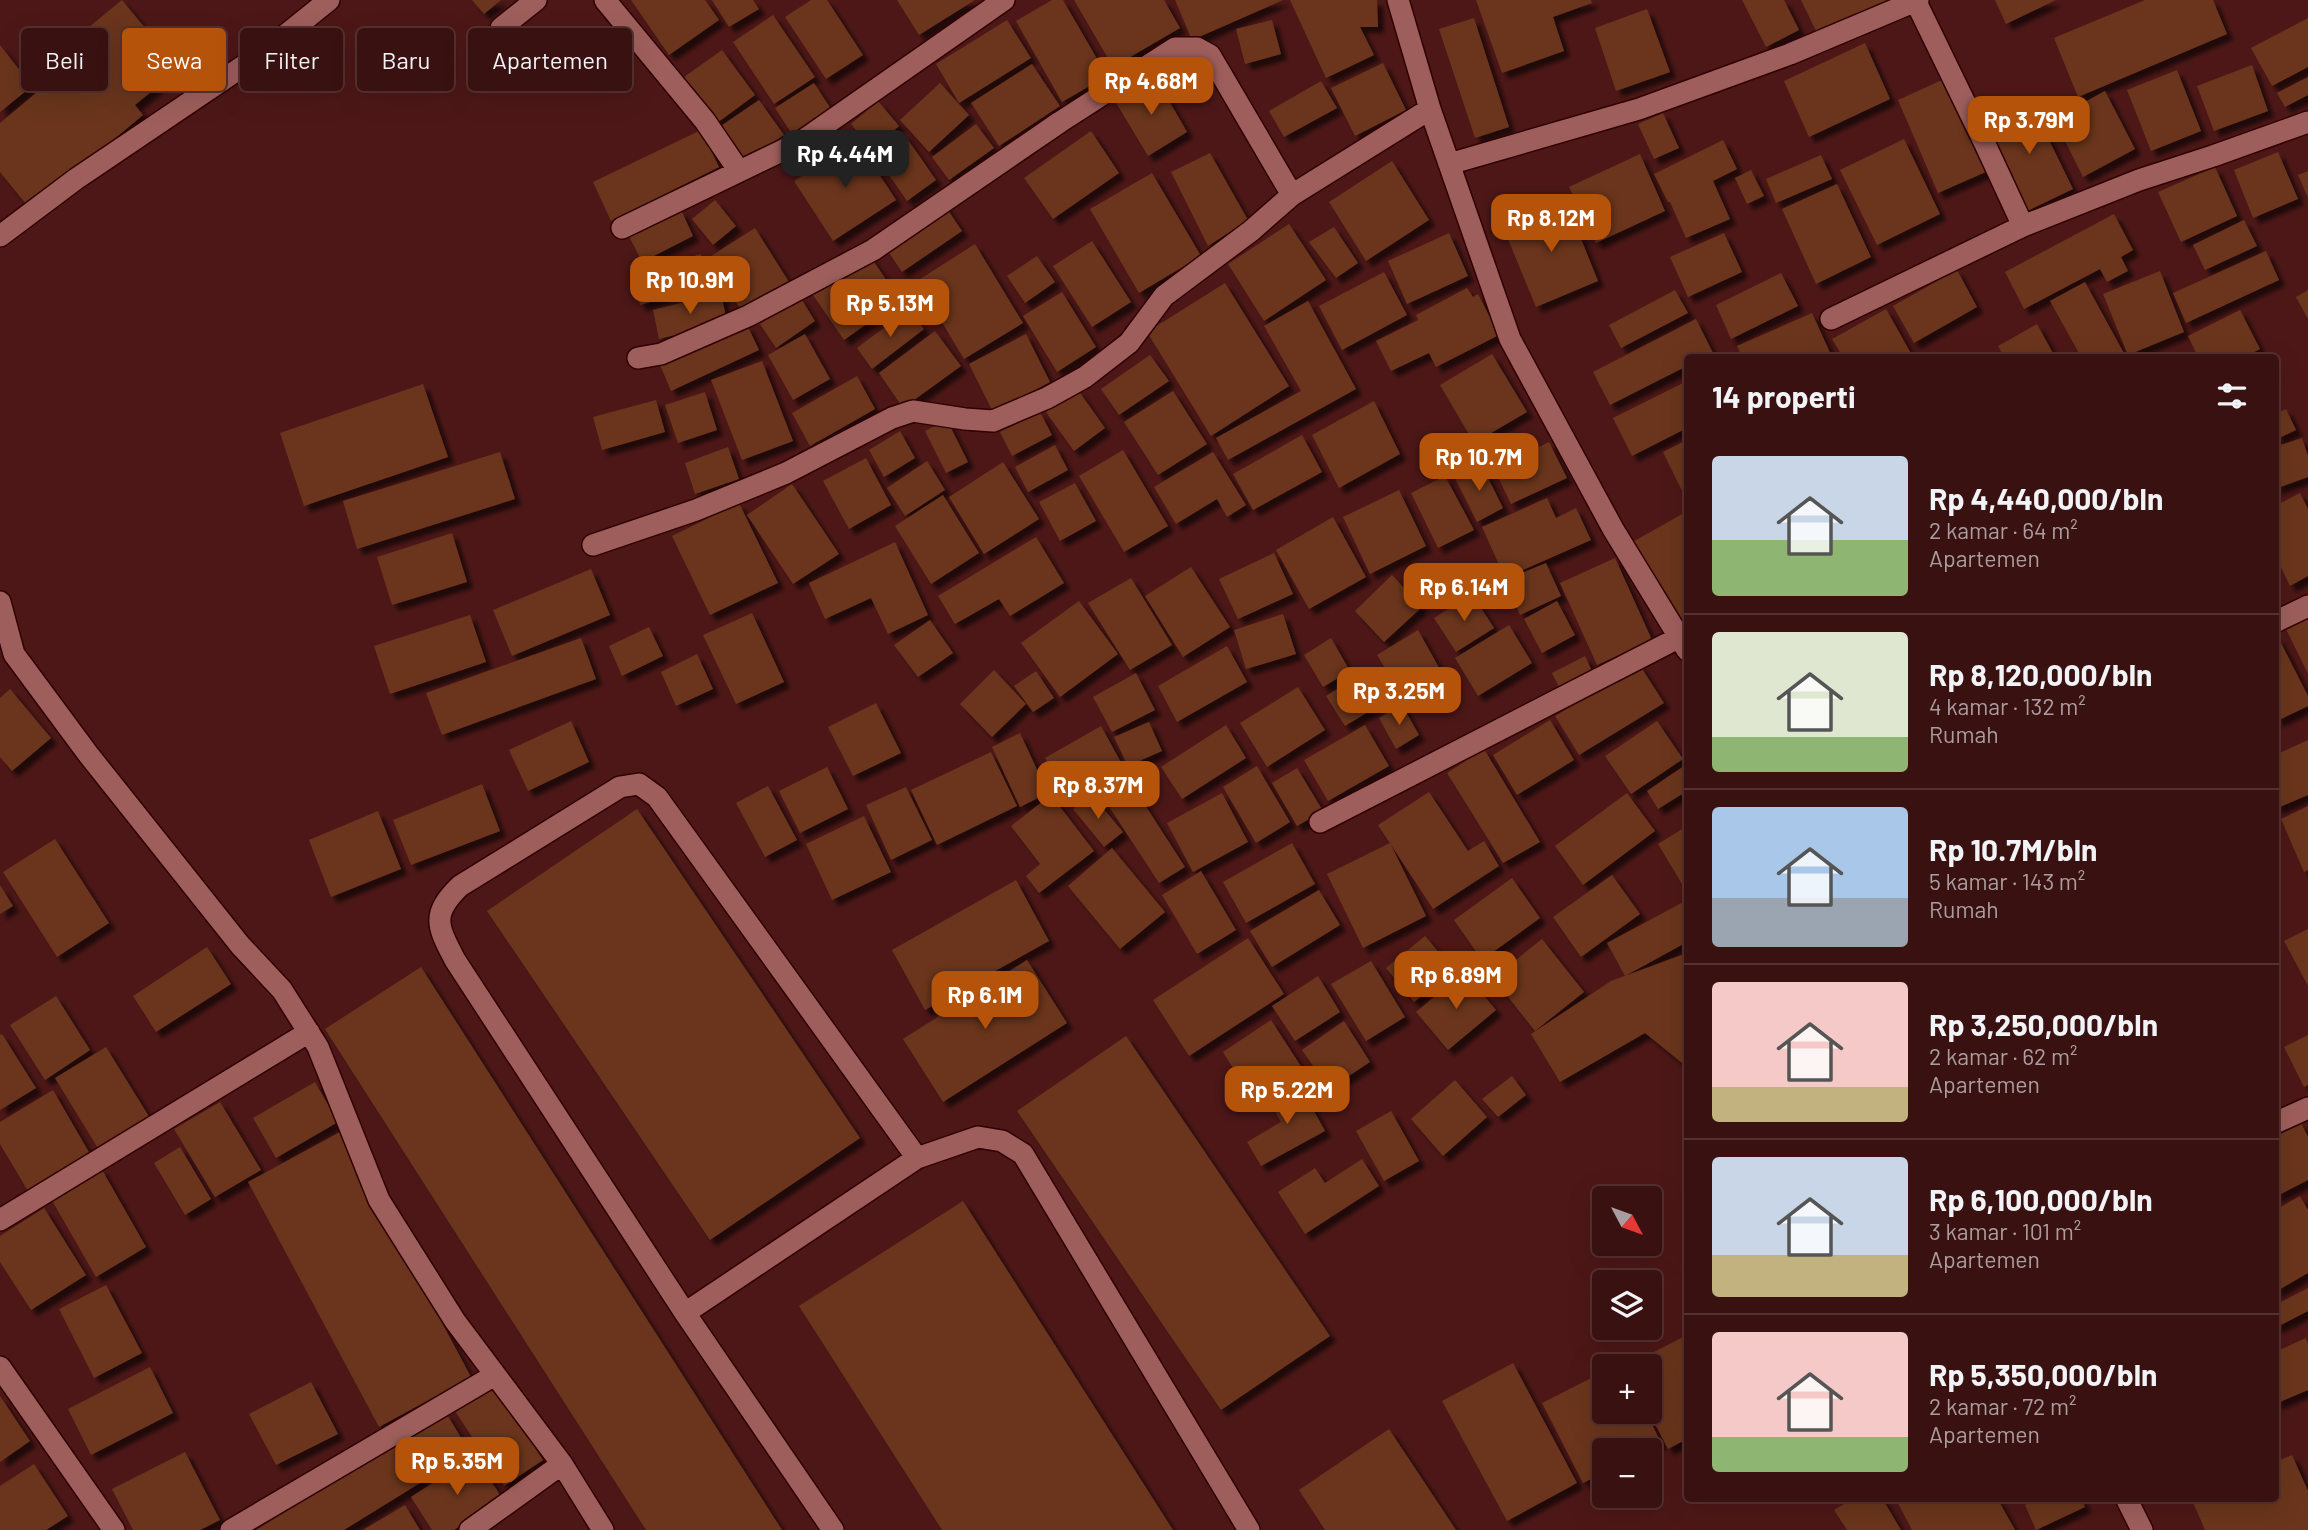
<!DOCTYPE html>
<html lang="id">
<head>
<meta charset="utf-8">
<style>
  body { margin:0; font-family:Barlow,sans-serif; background:#411a1a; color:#f1f3f6; height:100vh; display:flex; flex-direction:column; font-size:26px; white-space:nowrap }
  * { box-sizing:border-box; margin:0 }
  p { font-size:23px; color:#ab9d9f }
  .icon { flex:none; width:38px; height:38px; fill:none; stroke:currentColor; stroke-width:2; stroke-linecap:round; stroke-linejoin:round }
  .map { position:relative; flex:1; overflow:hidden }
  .drawer { position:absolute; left:1684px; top:354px; width:595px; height:1148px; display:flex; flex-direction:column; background:#3a1111; border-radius:7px; box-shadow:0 7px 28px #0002,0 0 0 2px #543131 }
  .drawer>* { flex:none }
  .top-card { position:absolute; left:21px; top:28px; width:665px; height:63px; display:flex; gap:14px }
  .needle { width:46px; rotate:131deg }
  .controls { position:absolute; left:1592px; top:1186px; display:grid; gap:14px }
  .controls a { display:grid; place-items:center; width:70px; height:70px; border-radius:7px; background:#3a1111; box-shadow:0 7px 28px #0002,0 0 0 2px #543131; font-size:35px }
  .price { position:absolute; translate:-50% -60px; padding:0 16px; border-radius:14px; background:#b45309; color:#fff; font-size:23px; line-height:46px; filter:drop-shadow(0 2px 4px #0008) }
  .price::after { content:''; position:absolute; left:50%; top:42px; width:21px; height:16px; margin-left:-10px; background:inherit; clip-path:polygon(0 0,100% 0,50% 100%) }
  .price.on { background:#222; color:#fff }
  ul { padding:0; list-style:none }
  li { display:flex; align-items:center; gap:21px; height:175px; padding:0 28px }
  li+li { border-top:2px solid #543131 }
  li span { display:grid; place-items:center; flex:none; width:196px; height:140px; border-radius:7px; color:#555 }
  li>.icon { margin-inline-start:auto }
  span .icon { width:84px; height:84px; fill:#fffc; stroke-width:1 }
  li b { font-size:30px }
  h2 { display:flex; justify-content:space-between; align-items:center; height:84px; padding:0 28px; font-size:30px }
  .chip { padding:0 24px; border-radius:7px; background:#3a1111; box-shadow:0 7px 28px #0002,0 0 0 2px #543131; font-size:24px; line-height:63px }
  .chip.on { background:#b45309; color:#fff }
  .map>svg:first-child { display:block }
  .building { fill:#6a351e; filter:url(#shadow) }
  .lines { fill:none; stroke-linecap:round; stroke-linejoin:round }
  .street-casing { stroke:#300002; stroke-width:24 }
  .street { stroke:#9e5f5c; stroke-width:21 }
</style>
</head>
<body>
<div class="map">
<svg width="2308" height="1530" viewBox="0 0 2308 1530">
  <defs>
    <filter id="shadow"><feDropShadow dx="6" dy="6" stdDeviation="2" flood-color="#0009"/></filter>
  </defs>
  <rect width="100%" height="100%" fill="#4d1717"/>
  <!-- building -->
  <path class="building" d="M122,0l57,69 -44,36 8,10 -113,94 -30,-37v-49l89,-74 -11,-13z
    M472,0h29l-17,14z
    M631,0h74l14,20 -50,35z
    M712,0h41l6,9 -30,18z
    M811,0h16l36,55 -37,24 -41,-62z
    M897,0h78l-56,35z
    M1052,0h11l44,76 -45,26 -46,-81z
    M1074,0h90l16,28 -67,39z
    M1175,0h108l-91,40z
    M1290,0h87l1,27h-18l14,28 -48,23z
    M1476,0h115l1,3 -39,14 11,34 -62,22z
    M1742,0h42l15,30 -33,17z
    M1801,0h88l-71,35z
    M1995,0h61l-50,24z
    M2145,0h68l14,34 -149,63 -24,-59z
    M1647,9l23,63 -54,19 -21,-63z
    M773,15l42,62 -41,27 -41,-62z
    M1474,18l35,109 -34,11 -36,-109z
    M2308,18v49l-36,19 -21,-38z
    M1007,20l24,38 -72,45 -23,-39z
    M1272,20l9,34 -36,10 -9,-35z
    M1865,43l25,56 -81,38 -25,-56z
    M0,45l32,41 -32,26z
    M722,50l33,45 -38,28 -33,-46z
    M1383,63l23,47 -51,26 -24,-48z
    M1032,64l28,42 -61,40 -28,-43z
    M2252,65l16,46 -54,20 -17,-45z
    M2177,70l24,61 -50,20 -24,-61z
    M1949,77l39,94 -50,22 -40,-93z
    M2308,77v18l-23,12 -8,-14z
    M1156,78l31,54 -39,24 -33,-55z
    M1321,81l16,27 -53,29 -15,-26z
    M814,83l17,26 -39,25 -17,-26z
    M940,83l29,32 -40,37 -29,-32z
    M2105,91l30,58 -52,28 -29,-58z
    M759,100l25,35 -42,28 -24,-35z
    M878,101l21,25 -27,24 -21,-26z
    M2030,101l43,88 -46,22 -43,-87z
    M1663,113l16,35 -25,11 -16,-35z
    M976,124l18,24 -45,32 -17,-23z
    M701,130l18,37 -108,54 -18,-39z
    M1091,131l28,42 -66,46 -29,-41z
    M904,134l32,46 -29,21 -32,-46z
    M1904,139l36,75 -63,31 -37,-75z
    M857,140l39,60 -63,41 -39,-60z
    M1723,140l14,29 -24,12 17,38 -44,19 -16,-36h-2l-14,-28z
    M2278,152l20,47 -45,19 -19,-48z
    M1210,153l38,67 -40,26 -37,-74z
    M1640,154l25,57 -69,32 -27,-56z
    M1821,155l11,24 -56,24 -10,-24z
    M1392,161l37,59 -63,41 -37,-59z
    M2215,167l22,49 -56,26 -23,-50z
    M1751,170l13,26 -17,8 -12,-26z
    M2308,171v27l-10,-23z
    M1152,173l49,83 -62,37 -49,-84z
    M1837,184l34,73 -55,27 -34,-75z
    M940,198l22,33 -60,41 -23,-34z
    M715,200l21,26 -23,19 -21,-26z
    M1566,201l32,80 -62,26 -33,-80z
    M681,210l12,26 -51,26 -13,-26z
    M2114,214l19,36 -12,7 7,14 -21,11 -7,-13 -76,40 -19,-37z
    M2244,220l13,26 -52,24 -12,-25z
    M1289,224l37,56 -62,41 -36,-57z
    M1334,227l24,36 -22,15 -27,-36z
    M755,228l34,54 -48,28 -33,-52z
    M1449,233l19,43 -61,28 -19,-43z
    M1724,233l18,39 -54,25 -18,-40z
    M1092,241l39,61 -39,25 -39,-61z
    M975,244l48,79 -59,36 -47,-78z
    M2266,251l13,29 -93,43 -13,-30z
    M701,254l8,31 -69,20 -9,-32z
    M870,256l30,44 -56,40 -31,-45z
    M1037,256l18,26 -30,21 -18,-27z
    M1957,270l20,37 -63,36 -21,-37z
    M2160,271l24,61 -56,23 -25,-61z
    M1384,272l23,43 -65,35 -23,-44z
    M1781,273l17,33 -67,33 -15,-34z
    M2085,282l41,75h-45l-31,-56z
    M1225,283l64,103 -78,50 -64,-104z
    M1467,288l6,9 5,-3 21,41 -63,32 -7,-14 -38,18 -15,-30 42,-21 -2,-5z
    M1675,290l13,23 -67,35 -12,-23z
    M2308,290v29l-12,-22z
    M1062,292l34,55 -39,25 -34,-56z
    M721,293l6,29 -68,17 -6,-29z
    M800,297l15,24 -39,27 -16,-24z
    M1308,301l48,88 -128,71 -12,-22 85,-47 -37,-65z
    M909,309l15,20 -52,40 -15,-21z
    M1886,309l27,48h-70l-11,-18z
    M2240,310l20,39 -16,8h-46l-10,-21z
    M1812,313l20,44h-90l-5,-11z
    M1696,319l17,34 -8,4h-18v9l-77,39 -17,-33z
    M2037,324l18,33h-51l-6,-11z
    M747,325l12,25 -88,41 -11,-26z
    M935,331l26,35 -58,42 -24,-35z
    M805,334l25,45 -37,21 -25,-45z
    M1026,334l24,48 -57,30 -24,-48z
    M1492,354l35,58 -53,31 -34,-58z
    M1150,355l19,26 -50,34 -18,-26z
    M762,361l31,80 -51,19 -31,-80z
    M857,376l18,33 -65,37 -18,-33z
    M1687,381v47l-55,28 -19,-38z
    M423,384l25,73 -144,49 -24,-73z
    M1078,390l27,38 -31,23 -28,-39z
    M1173,391l34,53 -49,31 -34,-53z
    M705,392l12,38 -39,13 -13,-38z
    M656,400l9,32 -63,18 -9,-33z
    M1374,401l26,53 -61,34 -27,-53z
    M2286,409l10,21 -21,10v-26z
    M1040,412l12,23 -40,21 -12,-24z
    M947,420l21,42 -22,11 -21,-42z
    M900,431l15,27 -31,19 -15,-27z
    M1302,435l20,37 -69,38 -20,-36z
    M2302,438l6,18v21l-33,12v-42z
    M1687,440v61l-24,-49z
    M1549,442l18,36 -56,26 -17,-35z
    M1055,445l13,25 -40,22 -13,-25z
    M728,447l11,32 -44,15 -10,-31z
    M1123,450l45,76 -44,26 -45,-76z
    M500,452l15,47 -158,50 -14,-48z
    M1213,452l33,53 -19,12 -10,-18 -41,25 -22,-37z
    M866,458l25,47 -42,24 -26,-48z
    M927,461l18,29 -40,26 -18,-28z
    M1003,462l36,57 -55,35 -35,-57z
    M1481,464l22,44 -26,14 -22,-44z
    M1445,476l29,54 -36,18 -27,-55z
    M1075,483l21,38 -36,20 -21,-39z
    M792,484l47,70 -46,30 -46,-69z
    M1399,490l27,56 -56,28 -27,-57z
    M2300,493l8,16v67l-18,10 -15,-31v-49z
    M943,495l36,58 -48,31 -36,-58z
    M1547,498l9,20 20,-10 15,32 -86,38 -23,-51z
    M739,503l39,80 -68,32 -38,-79z
    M1684,513l3,6v126l-58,-101z
    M1333,517l33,60 -57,32 -33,-59z
    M452,533l15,49 -75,23 -15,-48z
    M1036,537l28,46 -54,33 -11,-17 -44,25 -17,-28z
    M895,542l33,73 -40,19 -17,-36 -46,21 -16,-36z
    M1274,553l19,41 -55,25 -19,-40z
    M1615,558l37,82 -55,25 -37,-82z
    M1546,563l15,33 -41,19 -15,-35z
    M1191,567l39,60 -47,30 -38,-61z
    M591,569l19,46 -98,41 -19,-46z
    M1392,575l30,32 -38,35 -29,-31z
    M1131,578l41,67 -42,25 -42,-67z
    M1472,594l22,34 -38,24 -22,-34z
    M1079,601l39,53 -58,43 -39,-54z
    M1557,601l18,34 -33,18 -18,-34z
    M752,613l32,69 -48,22 -33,-69z
    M1283,614l13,40 -50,15 -12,-39z
    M470,615l16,47 -96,32 -16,-48z
    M2308,616v58l-23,-47z
    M930,620l23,33 -35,24 -24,-32z
    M1509,625l23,38 -54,33 -23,-38z
    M649,627l14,29 -41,20 -13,-30z
    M1418,630l29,52 -40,23 -30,-50z
    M2278,637l30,59v10l-31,15 -2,-4v-79z
    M581,638l15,41 -154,56 -16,-42z
    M1331,638l19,33 -27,16 -19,-32z
    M1227,646l20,36 -70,40 -19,-36z
    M697,654l16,35 -37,17 -15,-34z
    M1585,656l8,17 -33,16 -8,-16z
    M1639,664l25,39 -85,52 -24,-39z
    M994,670l32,34 -34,33 -32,-33z
    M1036,671l18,27 -21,14 -19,-26z
    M1136,673l19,37 -43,22 -19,-35z
    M1362,674l19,30 -36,22 -19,-30z
    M1298,687l27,43 -58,37 -27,-44z
    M10,689l41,49 -39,33 -12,-14v-59z
    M876,703l25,50 -48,23 -25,-49z
    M1402,705l17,30 -23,14 -17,-31z
    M1550,720l24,40 -57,35 -24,-40z
    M571,721l18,41 -61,29 -19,-41z
    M1657,721l26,38 -52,35 -26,-38z
    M1149,722l13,29 -34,15 -14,-29z
    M1226,725l20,33 -64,41 -21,-32z
    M1365,725l24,41 -61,35 -24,-41z
    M1101,726l22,40 -16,24 -25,-16 -22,13 -15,-29z
    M1020,733l28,60 -28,14 -28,-60z
    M2308,740v55l-33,14v-54z
    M1484,749l56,93 -37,21 -56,-90z
    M991,752l26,54 -80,39 -26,-55z
    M1687,764v27l-29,18 -11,-18z
    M1257,766l33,56 -34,21 -33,-56z
    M827,767l21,42 -48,24 -21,-42z
    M1297,768l26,43 -26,15 -25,-43z
    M482,784l18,47 -89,34 -18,-45z
    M768,786l29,54 -32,17 -29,-54z
    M906,787l26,53 -41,20 -25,-55z
    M1136,791l49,76 -26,16 -49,-75z
    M1429,792l39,59 16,-10 15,25 -66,43 -55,-84z
    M1222,793l26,49 -55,30 -26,-49z
    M1627,793l28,38 -72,54 -28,-39z
    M1051,795l43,56 -55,42 -13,-17 14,-12 -29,-38z
    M1092,795l31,37 -19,15 -31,-38z
    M2308,806v64l-4,2 -23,-53z
    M637,809l223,329 -150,102 -223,-329z
    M378,811l23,58 -70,28 -22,-57z
    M864,816l27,56 -59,28 -26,-56z
    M1687,826v62l-2,1 -27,-45z
    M55,839l54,84 -52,34 -54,-85z
    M1292,843l23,41 -69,39 -23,-41z
    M1390,843l36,73 -63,32 -36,-74z
    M1112,848l53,64 -45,37 -52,-63z
    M1201,871l35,59 -39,24 -35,-59z
    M1612,875l28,39 -59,43 -28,-40z
    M1512,878l28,40 -58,42 -28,-40z
    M1016,880l33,61 -124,69 -33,-60z
    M0,885l13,21 -13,8z
    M1319,890l21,35 -68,42 -22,-36z
    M1687,900v42l-62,34 -18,-33z
    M2308,929v57l-24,-45z
    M1425,936l29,34 -40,32 -28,-34z
    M1248,938l36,56 -95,62 -36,-56z
    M1542,939l42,53 -49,39 -42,-53z
    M207,947l24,37 -75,48 -23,-36z
    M1687,953v114l-42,-34 -85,49 -29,-48 80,-53z
    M1027,960l40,63 -124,79 -40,-63z
    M1371,961l34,56 -39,24 -35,-57z
    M421,967l361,563h-136l-321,-501z
    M1464,972l32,38 -48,40 -32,-38z
    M1318,976l22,36 -45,29 -23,-35z
    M56,996l34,54 -45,30 -35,-55z
    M1271,1020l31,48 -49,32 -30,-48z
    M1344,1021l26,41 -41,27 -27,-39z
    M2,1034l34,54 -36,22v-75z
    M2308,1035v50l-4,2 -20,-40z
    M1126,1036l204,300 -109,74 -204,-299z
    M106,1047l47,76 -51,32 -47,-77z
    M1512,1076l14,19 -28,22 -16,-18z
    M1455,1080l32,37 -44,39 -32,-37z
    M315,1082l23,40 -62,36 -23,-40z
    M1298,1082l27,49 -64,35 -14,-24 34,-20 -13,-23z
    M53,1090l37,64 -62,37 -28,-47v-22z
    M220,1102l41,68 -46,27 -41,-68z
    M1391,1111l28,50 -35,20 -28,-50z
    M2301,1123l7,14v43l-33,17v-60z
    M340,1132l131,245 -92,50 -131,-245z
    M180,1147l31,52 -26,16 -31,-52z
    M1362,1159l17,27 -74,48 -27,-42 37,-24 10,15z
    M101,1168l45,79 -50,30 -46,-80z
    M2300,1196l8,14v63l-33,19v-82z
    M963,1201l210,329h-231l-143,-224z
    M44,1208l42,67 -55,35 -31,-48v-26z
    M106,1285l36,68 -48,25 -35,-69z
    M2308,1288v23l-33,17v-23z
    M1687,1335v104l-19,10 -19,-37 1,-45h-25z
    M2306,1338l2,6v46l-33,14v-52z
    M1513,1363l64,120 -70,38 -65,-120z
    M150,1367l23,46 -82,42 -23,-46z
    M1605,1371v41h41l15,31 -16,8h-40v21l-22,11 -41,-80z
    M311,1382l27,52 -62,31 -27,-51z
    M494,1385l49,75 -39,26 -49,-75z
    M0,1396l30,45 -30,21z
    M446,1413l24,39 -126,78h-88z
    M1389,1429l67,101h-131l-26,-40z
    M185,1452l35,68 -20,10h-67l-21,-41z
    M2292,1455l16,36v39h-103l-14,-32h84v-36z
    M475,1456l27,42 -48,32h-22l-21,-33z
    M34,1464l34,52 -22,14h-46v-44z
    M1854,1498h28l19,32h-54l-13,-20z
    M1895,1498h102l18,32h-103z
    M2039,1498h42l4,9 -49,23 -11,-25z
    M405,1505l15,25h-57z"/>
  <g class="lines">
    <defs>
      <path id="street" d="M605,0l100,121 34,50
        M1398,0l32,109 80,230 103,190 74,121
        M1915,0l70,144 38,82 116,-46 74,-24 95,-34
        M501,28l35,-28
        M1449,164l190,-55 151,-55 128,-54
        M622,228l180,-87 202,-141
        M0,236l76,-57 191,-129 62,-50
        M1831,319l192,-93
        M638,358l23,-4 87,-38 125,-66 187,-128 115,-74h22l13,7 82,140
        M593,545l103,-35 90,-37 106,-55 21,-7 52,8 28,2 54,-23 38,-21 44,-34 35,-47 87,-65 41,-36 138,-86
        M0,602l14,52 74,100 152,191 42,45 36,57 61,153 76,121 107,143 41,66
        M2275,622l33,-16
        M1320,822l360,-185
        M2275,1123l33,-15
        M0,1220l309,-188
        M685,1313l232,-155 61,-21 24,4 21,13 226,376
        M0,1367l114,163
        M2126,1498l16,32
        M231,1530l264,-155
        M470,1530l92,-66
        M833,1530l-148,-217 -230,-353c-17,-33 -25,-45 5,-74l160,-99 19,-3 18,13 260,361"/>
    </defs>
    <!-- street casing -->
    <use href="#street" class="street-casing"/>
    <!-- street -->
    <use href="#street" class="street"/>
  </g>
</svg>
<div class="controls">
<a><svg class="needle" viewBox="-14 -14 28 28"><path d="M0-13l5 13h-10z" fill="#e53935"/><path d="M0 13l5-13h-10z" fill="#ab9d9f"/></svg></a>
<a><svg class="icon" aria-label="layers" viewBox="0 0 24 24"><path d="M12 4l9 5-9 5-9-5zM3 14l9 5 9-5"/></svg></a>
<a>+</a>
<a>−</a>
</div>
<b class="price" style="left:1151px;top:117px">Rp 4.68M</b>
<b class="price" style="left:2029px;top:156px">Rp 3.79M</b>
<b class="price on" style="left:845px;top:190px">Rp 4.44M</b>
<b class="price" style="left:1551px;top:254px">Rp 8.12M</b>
<b class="price" style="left:690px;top:316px">Rp 10.9M</b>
<b class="price" style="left:890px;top:339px">Rp 5.13M</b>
<b class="price" style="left:1479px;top:493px">Rp 10.7M</b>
<b class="price" style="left:1464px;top:623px">Rp 6.14M</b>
<b class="price" style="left:1399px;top:727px">Rp 3.25M</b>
<b class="price" style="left:1098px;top:821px">Rp 8.37M</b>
<b class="price" style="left:1456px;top:1011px">Rp 6.89M</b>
<b class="price" style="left:985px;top:1031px">Rp 6.1M</b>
<b class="price" style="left:1287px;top:1126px">Rp 5.22M</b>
<b class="price" style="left:457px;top:1497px">Rp 5.35M</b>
<div class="top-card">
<a class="chip">Beli</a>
<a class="chip on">Sewa</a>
<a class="chip">Filter</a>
<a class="chip">Baru</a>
<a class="chip">Apartemen</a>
</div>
<section class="drawer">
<h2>14 properti<svg class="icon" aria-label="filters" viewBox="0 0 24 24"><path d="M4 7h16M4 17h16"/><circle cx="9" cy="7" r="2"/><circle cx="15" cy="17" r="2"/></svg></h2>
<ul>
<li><span style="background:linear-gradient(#c9d6e8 60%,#8fb573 0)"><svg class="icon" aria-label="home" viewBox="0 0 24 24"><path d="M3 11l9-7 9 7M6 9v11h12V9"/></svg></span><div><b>Rp 4,440,000/bln</b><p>2 kamar · 64 m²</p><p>Apartemen</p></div></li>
<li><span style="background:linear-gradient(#dfe7d0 75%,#8fb573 0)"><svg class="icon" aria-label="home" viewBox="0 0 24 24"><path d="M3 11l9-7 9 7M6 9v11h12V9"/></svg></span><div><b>Rp 8,120,000/bln</b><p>4 kamar · 132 m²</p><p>Rumah</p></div></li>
<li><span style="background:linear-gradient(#a9c7e8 65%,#9aa5b1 0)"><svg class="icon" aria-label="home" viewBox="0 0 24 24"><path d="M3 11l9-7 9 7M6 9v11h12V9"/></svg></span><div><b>Rp 10.7M/bln</b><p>5 kamar · 143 m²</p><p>Rumah</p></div></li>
<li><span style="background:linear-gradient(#f6c9c9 75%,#c2b280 0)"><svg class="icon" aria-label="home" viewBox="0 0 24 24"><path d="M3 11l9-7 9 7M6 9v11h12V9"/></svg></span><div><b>Rp 3,250,000/bln</b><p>2 kamar · 62 m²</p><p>Apartemen</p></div></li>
<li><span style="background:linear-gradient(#c9d6e8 70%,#c2b280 0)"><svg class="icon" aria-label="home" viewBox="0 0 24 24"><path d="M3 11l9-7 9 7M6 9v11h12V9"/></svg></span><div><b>Rp 6,100,000/bln</b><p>3 kamar · 101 m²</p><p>Apartemen</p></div></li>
<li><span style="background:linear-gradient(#f6c9c9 75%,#8fb573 0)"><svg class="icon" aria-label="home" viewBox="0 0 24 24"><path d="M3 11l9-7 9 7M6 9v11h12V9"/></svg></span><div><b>Rp 5,350,000/bln</b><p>2 kamar · 72 m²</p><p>Apartemen</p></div></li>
</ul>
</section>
</div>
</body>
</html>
